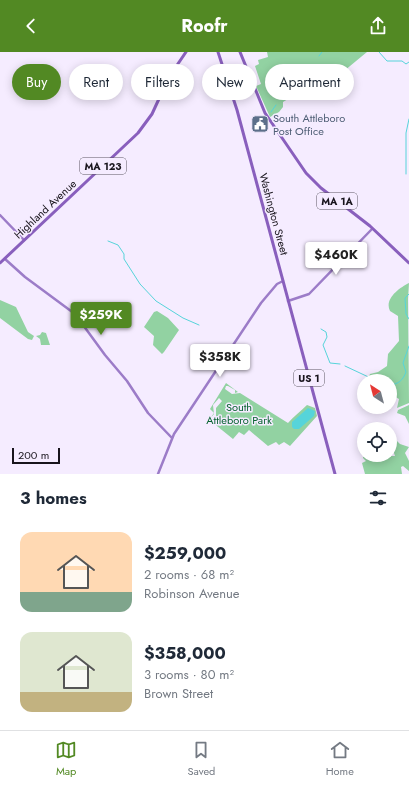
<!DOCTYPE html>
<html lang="en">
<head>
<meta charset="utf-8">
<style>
  body { margin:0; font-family:Jost,sans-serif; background:#f2f2f3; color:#1f2937; height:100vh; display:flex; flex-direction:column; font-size:15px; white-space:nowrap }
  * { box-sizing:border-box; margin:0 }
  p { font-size:13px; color:#747a83 }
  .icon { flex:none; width:22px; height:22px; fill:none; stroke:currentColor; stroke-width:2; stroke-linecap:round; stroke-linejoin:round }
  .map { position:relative; height:422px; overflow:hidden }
  .sheet { display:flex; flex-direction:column; background:#fff; flex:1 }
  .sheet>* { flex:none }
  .guide { position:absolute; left:12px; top:12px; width:385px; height:36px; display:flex; gap:8px }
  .needle { width:26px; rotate:324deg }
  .buttons { position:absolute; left:357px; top:322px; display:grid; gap:8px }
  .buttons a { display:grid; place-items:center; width:40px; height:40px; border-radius:50%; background:#fff; box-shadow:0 2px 10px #0003; font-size:20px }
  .scale { position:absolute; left:12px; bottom:10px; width:48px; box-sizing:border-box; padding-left:4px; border:2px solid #18141c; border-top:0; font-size:11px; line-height:14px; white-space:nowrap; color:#18141c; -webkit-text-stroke:3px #f5ecff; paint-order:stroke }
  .price { position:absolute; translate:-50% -34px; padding:0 9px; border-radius:4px; background:#fff; color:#222; font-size:13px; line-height:26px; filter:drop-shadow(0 1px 2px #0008) }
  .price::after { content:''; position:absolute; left:50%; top:24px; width:12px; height:9px; margin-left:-6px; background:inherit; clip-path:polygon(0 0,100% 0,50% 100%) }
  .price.active { background:#528923; color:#fff }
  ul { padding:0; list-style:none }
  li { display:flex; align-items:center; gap:12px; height:100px; padding:0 20px }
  li span { display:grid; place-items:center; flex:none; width:112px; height:80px; border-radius:12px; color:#555 }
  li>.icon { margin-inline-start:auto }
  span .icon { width:48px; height:48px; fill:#fffc; stroke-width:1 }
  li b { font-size:17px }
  h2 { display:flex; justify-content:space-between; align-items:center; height:48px; padding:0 20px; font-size:17px }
  .chip { padding:0 14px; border-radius:18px; background:#fff; box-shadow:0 2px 10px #0003; font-size:14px; line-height:36px }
  .chip.active { background:#528923; color:#fff }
  header { display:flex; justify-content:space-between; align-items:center; height:52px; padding:0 20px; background:#528923; color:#fff; font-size:18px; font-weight:700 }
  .menu { display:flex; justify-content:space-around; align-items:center; height:56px; border-top:1px solid #e0e1e3; background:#fff; font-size:11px; color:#747a83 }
  .menu a { display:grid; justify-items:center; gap:2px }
  .menu .active { color:#528923 }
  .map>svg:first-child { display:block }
  .green { fill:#92d2a2 }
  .water { fill:#56d4da }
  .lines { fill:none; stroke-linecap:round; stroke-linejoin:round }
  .stream { stroke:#56d4da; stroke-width:1 }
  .secondary { stroke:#9c7cc8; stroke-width:2.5 }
  .primary { stroke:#895fbd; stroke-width:3 }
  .labels { text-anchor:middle; stroke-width:3; stroke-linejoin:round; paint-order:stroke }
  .shield { fill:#f5ecff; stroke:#5a5560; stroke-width:1 }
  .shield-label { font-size:10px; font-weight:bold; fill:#18141c }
  .service-label { font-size:11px; fill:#4e5e75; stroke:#f5ecff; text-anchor:start }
  .street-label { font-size:11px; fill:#18141c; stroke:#f5ecff }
  .park-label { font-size:11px; fill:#076331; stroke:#f5ecff }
</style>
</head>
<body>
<header><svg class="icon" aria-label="back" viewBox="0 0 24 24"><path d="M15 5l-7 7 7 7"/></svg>Roofr<svg class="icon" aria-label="share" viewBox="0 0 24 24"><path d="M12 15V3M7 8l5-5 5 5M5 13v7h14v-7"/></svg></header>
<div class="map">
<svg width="409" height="422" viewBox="0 0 409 422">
  <rect width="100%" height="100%" fill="#f5ecff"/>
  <!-- green -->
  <path class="green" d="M267,0h100l-40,33 -7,-2 -14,15 -13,-2 -10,6v5l-4,5 -9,5 -14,-31 5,-2 -6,-18 4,-2 -1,-4 10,-3z
    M409,231l-1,16 1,104 -12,5 2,-9c-8,-4 -9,-9 -9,-18h-20l-2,-3 2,-4 8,-2 9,-6 1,-12 11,-13 -1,-25 -8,-5c-6,-12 9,-23 19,-28z
    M0,248l16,7 12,25 6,4 -2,4 -4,-1 -28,-21z
    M157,259l11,7 11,12 -15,22 -2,2 -9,-9 1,-9 -10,-9 10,-15z
    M42,280l4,1 4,12h-9l-1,-6 -4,-3 4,-1z
    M226,331l12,9 -3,1v-3l-7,-4h-2l-1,3 7,5 8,-1 48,30c5,-6 13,-12 19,-18l8,3 2,8 -27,30 -6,-4 -5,3 -3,-3 -8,4 -19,-16 -5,5 -5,-3 -6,7 -21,-17 1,-3 7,7 3,-2 -7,-7v-9l6,-7 -3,-3 -6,7 1,9 -5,6 5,-7 -4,-4z
    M409,353v19l-4,-8 -8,-3 1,-3z
    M390,382l10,10 9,3 -4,6 4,8v10l-6,-5 -2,1 1,7h-37l-3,-11 4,-2 -3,-3v-9l1,6h26v-2l1,3h4l-2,-6 -3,1z"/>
  <!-- water -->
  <path class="water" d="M308,356l7,3 -1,5 -15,13h-5l-2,-2v-5z"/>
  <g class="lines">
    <!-- stream -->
    <path class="stream" d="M379,0l8,9h15l4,3 3,-2
      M319,4l3,-4
      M271,60l5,-7
      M406,122v-41l3,-14
      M108,189l10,4 6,9v5l16,25 16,17 27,17 16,7
      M409,242l-4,4 1,16 3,5
      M321,277l5,3 1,5 -4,8 7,18 10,1
      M345,314l32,15
      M390,333c9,-1 13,-5 16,-13l-3,-9 6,-17"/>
    <!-- secondary -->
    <path class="secondary" d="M0,163l24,25
      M5,207l20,18 50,37 30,41 22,26 21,32 24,25
      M288,249l21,-7 63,-65
      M158,422l16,-40 87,-131 16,-19 6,-3"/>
    <!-- primary -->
    <path class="primary" d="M218,0l19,58 98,364
      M240,0l25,61 41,60 15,15 49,38 39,37
      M0,211l138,-130 14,-19 17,-37 17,-25"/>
  </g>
  <!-- icons -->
  <defs>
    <symbol id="civic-square" viewBox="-11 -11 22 22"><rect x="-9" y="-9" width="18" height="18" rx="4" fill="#5c6f8a" stroke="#f5ecff"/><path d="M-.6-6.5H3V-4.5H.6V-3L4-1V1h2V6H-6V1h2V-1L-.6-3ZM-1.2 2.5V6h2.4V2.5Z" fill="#fff"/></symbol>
  </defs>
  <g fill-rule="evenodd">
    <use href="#civic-square" x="250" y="62" width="20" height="20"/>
  </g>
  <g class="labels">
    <!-- shield labels -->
    <g class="shield">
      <rect x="80" y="106" width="46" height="16" rx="3"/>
      <rect x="317" y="141" width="40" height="16" rx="3"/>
      <rect x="294" y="318" width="30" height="16" rx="3"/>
    </g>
    <g class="shield-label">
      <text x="103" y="118">MA 123</text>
      <text x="337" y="153">MA 1A</text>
      <text x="309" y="330">US 1</text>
    </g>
    <!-- service labels -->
    <g class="service-label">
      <text x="273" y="70">South Attleboro<tspan x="273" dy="13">Post Office</tspan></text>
    </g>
    <!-- street labels -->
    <g class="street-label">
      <text transform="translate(45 157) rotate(-43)" y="4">Highland Avenue</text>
      <text transform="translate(274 162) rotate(75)" y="4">Washington Street</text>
    </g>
    <!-- park labels -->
    <g class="park-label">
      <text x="239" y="359">South<tspan x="239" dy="13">Attleboro Park</tspan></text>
    </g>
  </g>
</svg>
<div class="buttons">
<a><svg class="needle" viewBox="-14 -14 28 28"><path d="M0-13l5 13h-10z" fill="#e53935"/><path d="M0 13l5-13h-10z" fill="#747a83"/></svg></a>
<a><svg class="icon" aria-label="locate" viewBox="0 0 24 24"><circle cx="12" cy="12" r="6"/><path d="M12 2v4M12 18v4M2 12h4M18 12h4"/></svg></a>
</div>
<div class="scale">200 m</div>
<b class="price" style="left:336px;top:224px">$460K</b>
<b class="price active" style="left:101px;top:284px">$259K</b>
<b class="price" style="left:220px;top:326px">$358K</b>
<div class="guide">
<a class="chip active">Buy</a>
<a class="chip">Rent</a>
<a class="chip">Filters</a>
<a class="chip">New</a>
<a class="chip">Apartment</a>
</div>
</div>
<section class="sheet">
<h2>3 homes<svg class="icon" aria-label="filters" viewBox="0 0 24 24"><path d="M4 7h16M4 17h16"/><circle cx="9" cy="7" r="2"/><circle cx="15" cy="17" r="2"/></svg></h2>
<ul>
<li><span style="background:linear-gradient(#ffd9b3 75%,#7fa58c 0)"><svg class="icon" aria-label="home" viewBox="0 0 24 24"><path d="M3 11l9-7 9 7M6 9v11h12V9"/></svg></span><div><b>$259,000</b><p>2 rooms · 68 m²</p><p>Robinson Avenue</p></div></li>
<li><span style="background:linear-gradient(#dfe7d0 75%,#c2b280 0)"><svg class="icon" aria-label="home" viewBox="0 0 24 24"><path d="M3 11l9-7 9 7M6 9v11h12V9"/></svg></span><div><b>$358,000</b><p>3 rooms · 80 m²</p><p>Brown Street</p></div></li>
</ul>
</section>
<nav class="menu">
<a class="active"><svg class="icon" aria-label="map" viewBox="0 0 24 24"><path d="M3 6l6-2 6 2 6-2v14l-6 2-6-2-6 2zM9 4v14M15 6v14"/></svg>Map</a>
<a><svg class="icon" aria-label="saved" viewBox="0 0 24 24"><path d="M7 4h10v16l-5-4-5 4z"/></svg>Saved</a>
<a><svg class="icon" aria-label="home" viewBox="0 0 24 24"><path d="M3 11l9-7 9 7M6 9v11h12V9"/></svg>Home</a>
</nav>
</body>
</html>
